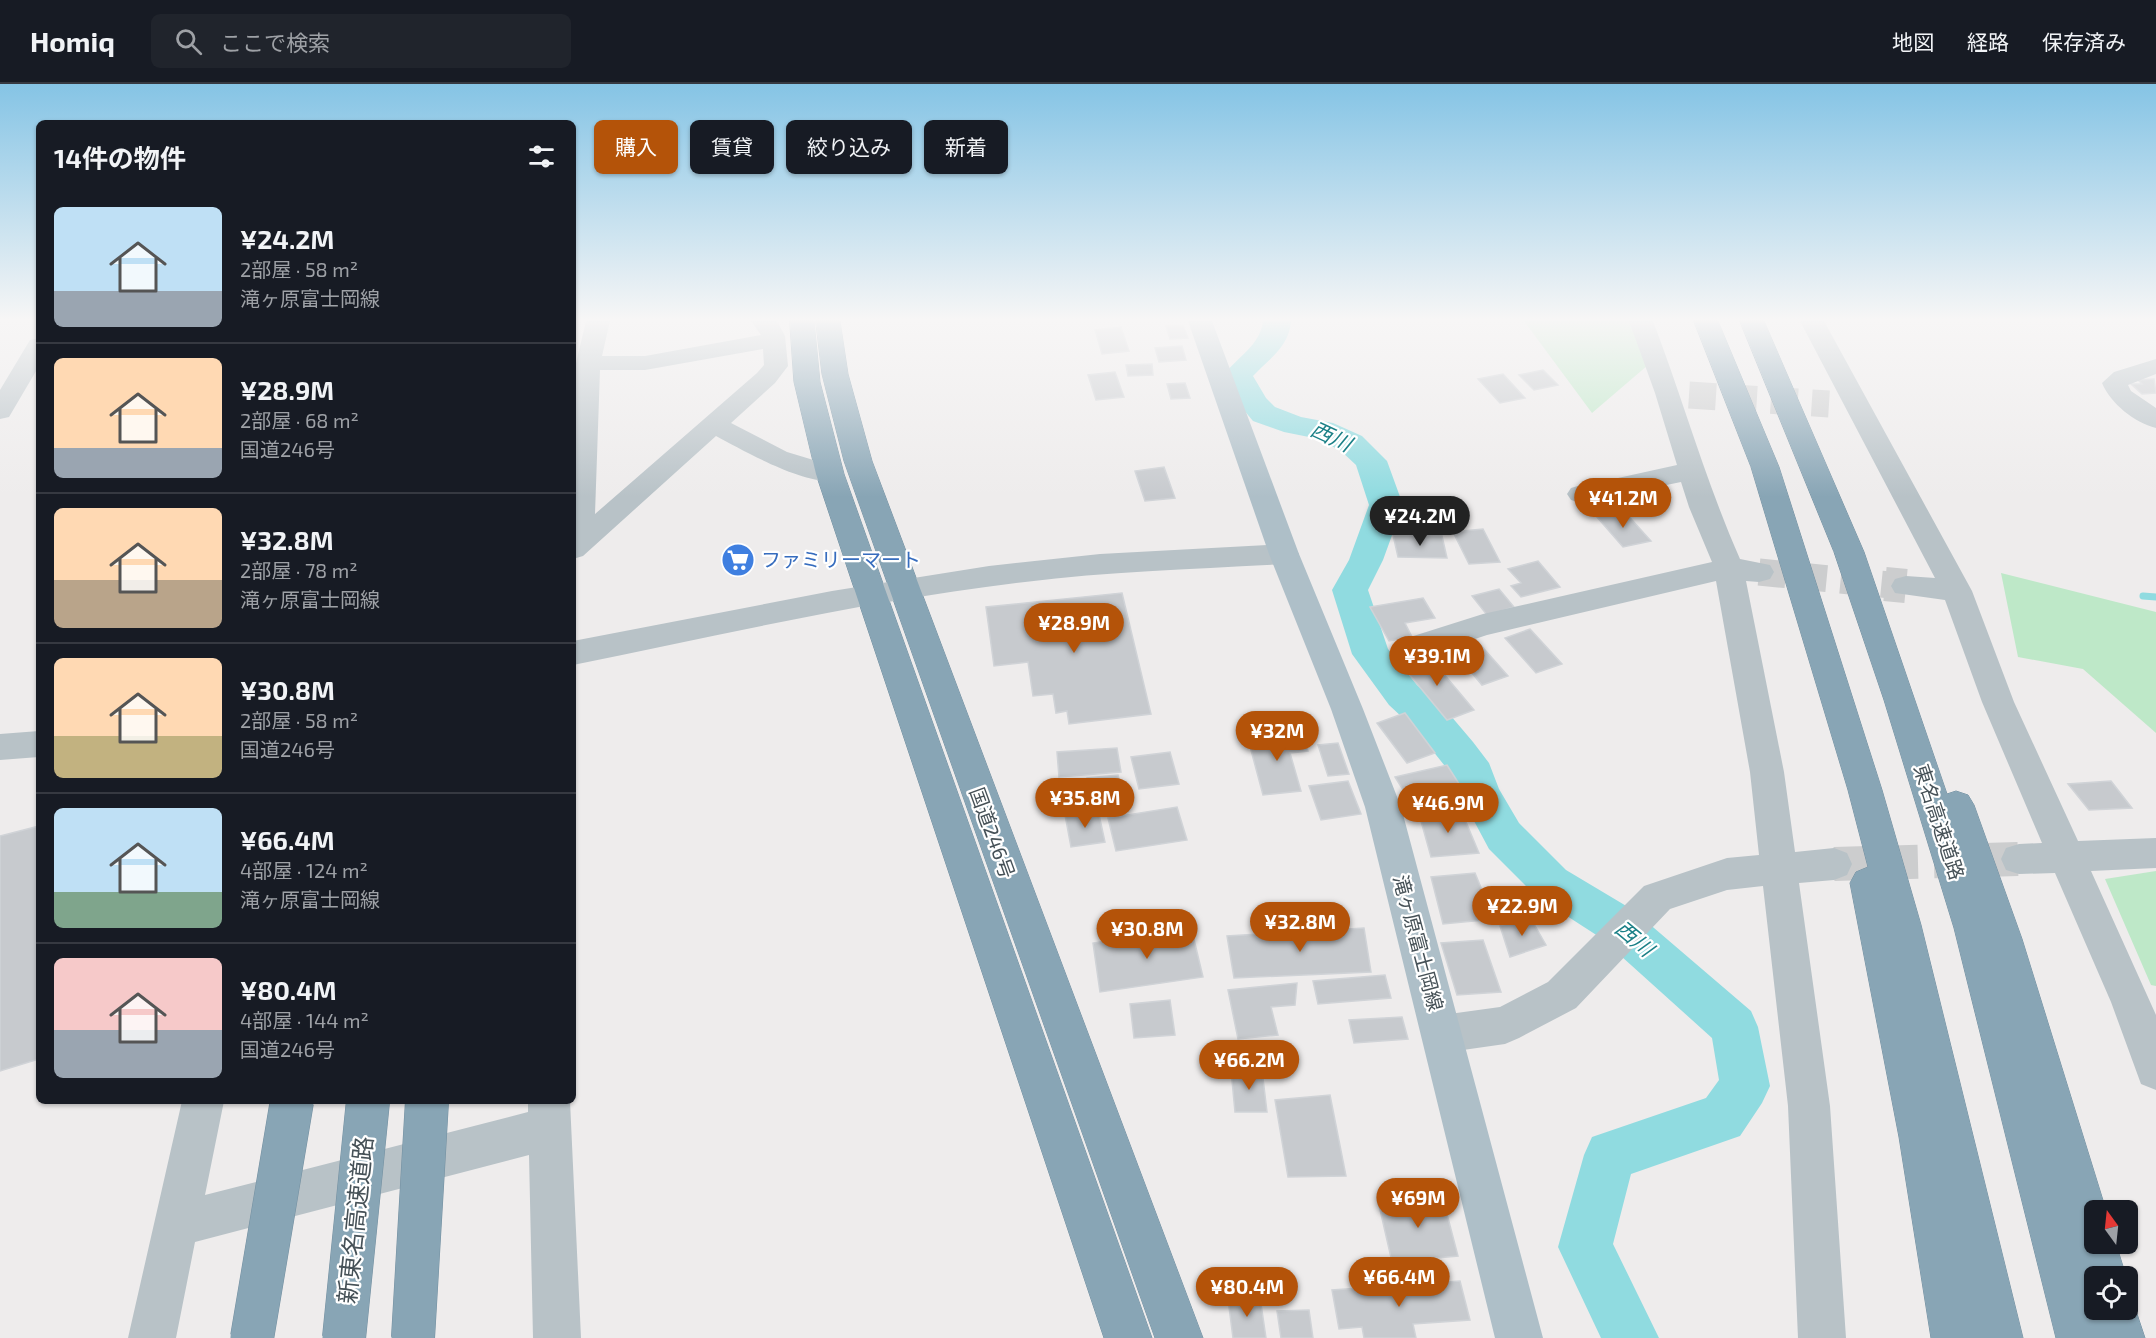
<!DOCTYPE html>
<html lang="ja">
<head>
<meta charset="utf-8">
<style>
  body { margin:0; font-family:"Exo 2","Noto Sans JP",sans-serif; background:#20242c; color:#f1f3f6; height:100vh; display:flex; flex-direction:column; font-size:22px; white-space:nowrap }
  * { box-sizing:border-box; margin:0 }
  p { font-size:20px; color:#9ea1a6 }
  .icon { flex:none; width:33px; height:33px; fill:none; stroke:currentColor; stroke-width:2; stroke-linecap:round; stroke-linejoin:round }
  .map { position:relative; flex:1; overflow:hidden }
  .details { position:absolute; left:36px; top:36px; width:540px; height:984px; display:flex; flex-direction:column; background:#171b24; border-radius:9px; box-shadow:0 2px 4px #0004 }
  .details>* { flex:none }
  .guide { position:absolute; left:594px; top:36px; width:570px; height:54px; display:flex; gap:12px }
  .needle { width:39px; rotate:345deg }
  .tools { position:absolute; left:2084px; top:1116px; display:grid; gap:12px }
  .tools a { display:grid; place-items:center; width:54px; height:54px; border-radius:9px; background:#171b24; box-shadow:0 2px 4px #0004; font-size:30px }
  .price { position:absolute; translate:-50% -51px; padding:0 14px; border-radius:21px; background:#b45309; color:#fff; font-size:20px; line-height:39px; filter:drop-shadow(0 2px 3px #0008) }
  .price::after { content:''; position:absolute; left:50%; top:36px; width:18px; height:14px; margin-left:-9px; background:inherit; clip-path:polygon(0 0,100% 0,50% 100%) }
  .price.current { background:#222; color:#fff }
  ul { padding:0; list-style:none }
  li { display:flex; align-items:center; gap:18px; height:150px; padding:0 18px }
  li+li { border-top:2px solid #363941 }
  li span { display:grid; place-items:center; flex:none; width:168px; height:120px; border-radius:9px; color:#555 }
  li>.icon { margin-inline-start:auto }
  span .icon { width:72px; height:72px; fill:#fffc; stroke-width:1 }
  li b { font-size:26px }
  h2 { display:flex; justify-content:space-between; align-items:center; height:72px; padding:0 18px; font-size:26px }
  .pill { padding:0 21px; border-radius:9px; background:#171b24; box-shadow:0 2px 4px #0004; font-size:21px; line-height:54px }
  .pill.current { background:#b45309; color:#fff }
  header { display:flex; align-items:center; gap:36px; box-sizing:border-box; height:84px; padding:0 30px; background:#171b24; border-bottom:2px solid #363941 }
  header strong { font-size:28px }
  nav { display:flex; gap:33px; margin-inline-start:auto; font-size:21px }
  .search { width:420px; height:54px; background:#20242c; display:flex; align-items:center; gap:15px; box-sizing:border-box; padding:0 21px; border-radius:9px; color:#9ea1a6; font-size:22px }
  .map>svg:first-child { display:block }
  .green { fill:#bee8c8 }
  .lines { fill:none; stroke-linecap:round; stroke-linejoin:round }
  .stream { stroke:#90dbe0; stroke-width:7 }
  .river { fill:#90dbe0; fill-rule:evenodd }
  .building { fill:#c7cace; stroke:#d0d3d7; stroke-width:1.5 }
  .minor-tunnel-far1 { stroke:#cccdce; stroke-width:27; stroke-dasharray:27 14; stroke-linecap:butt }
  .minor-tunnel { stroke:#cccdce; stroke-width:34; stroke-dasharray:34 16; stroke-linecap:butt }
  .highway-casing { stroke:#7490a1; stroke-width:1 }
  .minor { fill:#b8c2c7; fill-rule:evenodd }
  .major { fill:#aebfc8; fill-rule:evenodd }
  .highway { fill:#88a5b5; fill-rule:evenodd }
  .highway-bridge-casing { stroke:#7490a1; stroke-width:44; stroke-linecap:butt }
  .highway-bridge { stroke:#88a5b5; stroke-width:43 }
  .labels { text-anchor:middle; stroke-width:4.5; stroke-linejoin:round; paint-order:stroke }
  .shop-label { font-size:20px; fill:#366cbe; stroke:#fff; text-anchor:start }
  .street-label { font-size:20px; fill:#465157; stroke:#fff }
  .water-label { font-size:21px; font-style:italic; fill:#1b8087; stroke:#fff }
  .near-street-label { font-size:24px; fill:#465157; stroke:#fff }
</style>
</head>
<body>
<header>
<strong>Homiq</strong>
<div class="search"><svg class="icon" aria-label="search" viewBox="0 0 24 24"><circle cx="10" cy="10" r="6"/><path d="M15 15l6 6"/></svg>ここで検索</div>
<nav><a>地図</a><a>経路</a><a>保存済み</a></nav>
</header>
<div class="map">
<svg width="2156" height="1254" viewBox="0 0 2156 1254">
  <rect width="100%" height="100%" fill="#eeecec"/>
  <!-- green -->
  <path class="green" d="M1524,237h111l20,38 -63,54z
    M2001,489l155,39v121l-73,-64 -65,-12z
    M2156,787v115l-5,-1 -46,-106z"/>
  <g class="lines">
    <!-- stream -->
    <path class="stream" d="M2143,512l13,1"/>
    <!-- river -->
    <path class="river" d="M1263,237h28c-2,26 -22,38 -38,55l13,22 9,9 26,10 32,6 29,13 25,25 16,44 -20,55 -15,30 20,59 29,36 28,24 28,33 16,21 10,26 20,34 47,47 67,40 118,101 7,16 12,59 -8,17 -22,33 -109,38 -18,70 46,94h-58l-43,-91 26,-92 8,-18 114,-39 13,-18 -7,-42 -111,-100 -65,-42 -47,-47 -31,-58 -2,-11 -39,-49 -28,-26 -37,-51 -20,-64 17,-30 20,-55 -13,-40 -16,-15 -26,-12 -30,-6 -31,-11 -15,-18 -15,-27c14,-19 37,-30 40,-55z"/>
  </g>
  <!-- building -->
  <path class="building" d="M1183,241l5,13 -18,1 -4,-13z
    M1121,243l8,24 -27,3 -7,-24z
    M1182,262l4,14 -27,2 -4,-14z
    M1152,280l1,11 -25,1 -2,-11z
    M1543,286l15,15 -24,5 -15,-15z
    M1115,288l9,25 -28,3 -8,-25z
    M1503,290l22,24 -25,5 -22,-24z
    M2154,295l2,14 -14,1 -11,-10h11l-4,-4z
    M1185,299l5,15 -19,1 -4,-15z
    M1164,383l11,31 -30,3 -10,-30z
    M1623,426l28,31 -28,6 -27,-31z
    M1483,445l17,33 -31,2 -16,-32z
    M1393,451l49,1 5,22 -49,-1z
    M1538,477l22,26 -39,10 -10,-11 10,-3 -13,-14z
    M1499,505l15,18 -27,8 -15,-19z
    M1122,509l29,121 -82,10 -2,-13 -11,2 -3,-19 -20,2 -5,-34 -34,4 -8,-59z
    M1423,514l12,20 -30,5 7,14 -23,4 -19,-34z
    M1530,545l32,35 -26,9 -31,-35z
    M1477,557l31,35 -26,9 -30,-36z
    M1427,570l47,56 -27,10 -47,-57z
    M1405,629l30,40 -28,10 -30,-40z
    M1303,650l5,17 -18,2 11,38 -38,4 -15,-56z
    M1338,659l11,31 -21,2 -10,-31z
    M1117,664l4,24 -62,5 -2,-25z
    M1170,668l9,32 -40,5 -8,-32z
    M1447,681l16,25 -52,13 -16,-26z
    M1118,691l5,24 -33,3 -3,-24z
    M1348,697l13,33 -40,6 -12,-34z
    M2111,697l21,27 -43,2 -21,-26z
    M1177,723l10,33 -71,11 -8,-33z
    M1098,726l7,32 -34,5 -6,-32z
    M1461,726l18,43 -48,4 -12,-43z
    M39,742v233l-39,12v-235z
    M1475,789l19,46 -51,5 -12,-47z
    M1530,833l16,28 -36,12 -10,-31z
    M1191,843l12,50 -103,15 -7,-49z
    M1364,844l7,44 -137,6 -7,-42z
    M1483,856l18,52 -44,3 -16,-52z
    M1385,891l6,23 -73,6 -5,-23z
    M1297,899l-2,22 -24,2 7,28 -40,4 -10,-49z
    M1170,916l5,35 -41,3 -4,-34z
    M1402,933l6,22 -54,4 -5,-23z
    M1231,986h31l5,42h-32z
    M1330,1011l16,81 -58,1 -13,-77z
    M1442,1111l16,61 -66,6 -14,-61z
    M1460,1197l10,39 -57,4 3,14h-52l-2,-11 -23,2 -7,-39z
    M1260,1213l6,41h-33l-5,-39z
    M1309,1226l4,28h-32l-4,-27z"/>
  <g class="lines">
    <!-- minor-tunnel-far1 -->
    <path class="minor-tunnel-far1" d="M1689,311l140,9
      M1759,488l142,14"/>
    <!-- minor-tunnel -->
    <path class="minor-tunnel" d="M1885,500l21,2
      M1834,780l185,-5"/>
    <defs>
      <path id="highway" d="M790,237h24l6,61 24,92 308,864h-48l-288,-864 -22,-92z
        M816,237h24l8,53 24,87 331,877h-48l-311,-877 -22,-87z
        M1694,237h24l61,146 103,323 39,135 102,413h-92l-32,-201 -49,-254 6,-11 12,-5 -20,-77 -97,-323z
        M1740,237h24l100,231 83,242 9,-3 12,4 6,10 48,134 84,271h-12v34h22l10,32h-32v19h-2l2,15h33v-18l3,1 15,45h-89l-102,-410 -70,-228 -50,-148z"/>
    </defs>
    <!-- highway casing -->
    <use href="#highway" class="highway-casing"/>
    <!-- minor -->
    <path class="minor" d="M586,237h24l-8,35h43l116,-21 -10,-14h26l8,15 3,30 -13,17 -44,40 56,29 53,16 4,6 -4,6c-31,8 -96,-29 -124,-44l-133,120 -10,3v-150l3,-46zM763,265l1,16 -7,8 -162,141 5,-144h45z
      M1629,237h24c30,79 53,161 87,238l30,6 4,7 -4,7 -11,3 -13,-1 38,191 11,80 39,-4 13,5 5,11 -5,11 -13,5 -35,3 31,223 16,232h-48l-10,-232 -25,-220 -36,4 -57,19 -94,99 -57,30 -14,6 -63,9 -14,-5 -6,-14 6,-14 14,-5 58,-8 48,-25 96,-96 83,-28 32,-3 -9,-83 -34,-191 -229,54 -72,24 -11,-4 -5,-8 5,-8 79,-25 229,-52 -23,-55 -8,-25 -44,9 -11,9 -10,3h-35l-10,-3 -4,-6 4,-6 10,-3h28l9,-7 59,-13 -22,-72z
      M1800,237h24l148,270 42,111 64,139 78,-3v30l-65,3 65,144v75l-15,-6 -30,-82 -56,-129 -36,1 -13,-4 -5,-11 5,-11 13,-4 23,-1 -60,-141 -37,-102 -50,-7 -4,-7 4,-7 11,-3 29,2z
      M39,254v28l-30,51 -9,2v-29l30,-50z
      M2156,275v15l-28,11 3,6 25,17v20c-22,-6 -45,-24 -54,-45l12,-11z
      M1284,460l10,3 5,7 -5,7 -10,3c-86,5 -173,7 -259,18 -152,18 -302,52 -452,83v-24l259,-50 157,-25 111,-12z
      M39,647v26l-39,3v-26z
      M182,1017h42l-19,94 323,-83v-11h42l11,237h-48l-4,-183 -334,87 -19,96h-48z"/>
    <!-- major -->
    <path class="major" d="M1188,237h24l87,233 64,155 38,98 142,531h-48l-130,-531 -34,-98 -62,-155z"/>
    <!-- highway -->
    <use href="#highway" class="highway"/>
    <defs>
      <path id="highway-bridge" d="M252,1254l40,-237
        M344,1254l24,-237
        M413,1254l14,-237"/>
    </defs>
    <!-- highway-bridge casing -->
    <use href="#highway-bridge" class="highway-bridge-casing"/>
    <!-- highway-bridge -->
    <use href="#highway-bridge" class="highway-bridge"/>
  </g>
  <!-- sky -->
  <linearGradient id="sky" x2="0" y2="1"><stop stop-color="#85c4e5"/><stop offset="0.57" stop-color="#f7f6f6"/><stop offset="1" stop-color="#f7f6f6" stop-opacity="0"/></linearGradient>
  <rect width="2156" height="413" fill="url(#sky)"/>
  <!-- icons -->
  <defs>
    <symbol id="supermarket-disc" viewBox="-11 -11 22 22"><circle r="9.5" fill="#3f7fe0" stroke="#fff"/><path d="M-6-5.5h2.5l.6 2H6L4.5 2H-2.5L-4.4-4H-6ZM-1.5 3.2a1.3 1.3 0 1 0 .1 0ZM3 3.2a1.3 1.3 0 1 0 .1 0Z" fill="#fff"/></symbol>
  </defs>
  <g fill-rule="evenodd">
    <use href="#supermarket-disc" x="719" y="457" width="38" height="38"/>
  </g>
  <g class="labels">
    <!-- shop labels -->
    <g class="shop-label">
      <text x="761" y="483">ファミリーマート</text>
    </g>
    <!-- street labels -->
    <g class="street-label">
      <text transform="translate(1939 738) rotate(72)" y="7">東名高速道路</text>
      <text transform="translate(992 749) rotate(70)" y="7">国道246号</text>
      <text transform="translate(1418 859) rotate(75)" y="7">滝ヶ原富士岡線</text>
    </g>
    <!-- water labels -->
    <g class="water-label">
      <text transform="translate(1331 353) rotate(25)" y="7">西川</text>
      <text transform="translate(1634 855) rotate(40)" y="7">西川</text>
    </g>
    <!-- near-street labels -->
    <g class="near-street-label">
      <text transform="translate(356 1136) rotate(-84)" y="8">新東名高速道路</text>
    </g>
  </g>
</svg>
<div class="tools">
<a><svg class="needle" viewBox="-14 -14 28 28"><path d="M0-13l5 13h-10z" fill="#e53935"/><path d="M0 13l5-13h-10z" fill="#9ea1a6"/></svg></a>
<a><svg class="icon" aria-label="locate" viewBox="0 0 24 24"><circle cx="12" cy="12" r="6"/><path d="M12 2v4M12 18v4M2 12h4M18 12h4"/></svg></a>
</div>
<b class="price" style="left:1623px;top:445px">¥41.2M</b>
<b class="price current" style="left:1420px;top:463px">¥24.2M</b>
<b class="price" style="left:1074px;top:570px">¥28.9M</b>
<b class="price" style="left:1437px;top:603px">¥39.1M</b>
<b class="price" style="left:1277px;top:678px">¥32M</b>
<b class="price" style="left:1085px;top:745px">¥35.8M</b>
<b class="price" style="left:1448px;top:750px">¥46.9M</b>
<b class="price" style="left:1522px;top:853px">¥22.9M</b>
<b class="price" style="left:1300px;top:869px">¥32.8M</b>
<b class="price" style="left:1147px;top:876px">¥30.8M</b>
<b class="price" style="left:1249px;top:1007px">¥66.2M</b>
<b class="price" style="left:1418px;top:1145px">¥69M</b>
<b class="price" style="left:1399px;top:1224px">¥66.4M</b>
<b class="price" style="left:1247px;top:1234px">¥80.4M</b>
<div class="guide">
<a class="pill current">購入</a>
<a class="pill">賃貸</a>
<a class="pill">絞り込み</a>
<a class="pill">新着</a>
</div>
<section class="details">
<h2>14件の物件<svg class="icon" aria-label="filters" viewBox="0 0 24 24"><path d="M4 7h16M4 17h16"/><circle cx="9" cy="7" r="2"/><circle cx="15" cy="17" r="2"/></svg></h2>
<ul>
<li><span style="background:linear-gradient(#bfe0f5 70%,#9aa5b1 0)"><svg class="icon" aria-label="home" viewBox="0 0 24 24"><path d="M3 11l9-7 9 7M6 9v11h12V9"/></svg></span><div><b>¥24.2M</b><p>2部屋 · 58 m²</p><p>滝ヶ原富士岡線</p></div></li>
<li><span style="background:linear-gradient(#ffd9b3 75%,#9aa5b1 0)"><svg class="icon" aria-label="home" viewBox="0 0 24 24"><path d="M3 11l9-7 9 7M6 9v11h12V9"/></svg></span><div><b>¥28.9M</b><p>2部屋 · 68 m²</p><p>国道246号</p></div></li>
<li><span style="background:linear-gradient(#ffd9b3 60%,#b9a48a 0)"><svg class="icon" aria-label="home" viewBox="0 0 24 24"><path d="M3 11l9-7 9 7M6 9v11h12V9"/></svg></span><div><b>¥32.8M</b><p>2部屋 · 78 m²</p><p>滝ヶ原富士岡線</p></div></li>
<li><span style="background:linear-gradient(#ffd9b3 65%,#c2b280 0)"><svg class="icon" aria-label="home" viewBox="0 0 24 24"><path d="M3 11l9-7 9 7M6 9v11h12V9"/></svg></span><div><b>¥30.8M</b><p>2部屋 · 58 m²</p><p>国道246号</p></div></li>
<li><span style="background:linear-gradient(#bfe0f5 70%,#7fa58c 0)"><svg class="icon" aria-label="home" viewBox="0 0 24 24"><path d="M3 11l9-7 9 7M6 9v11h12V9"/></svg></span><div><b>¥66.4M</b><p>4部屋 · 124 m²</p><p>滝ヶ原富士岡線</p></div></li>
<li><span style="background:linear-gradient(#f6c9c9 60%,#9aa5b1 0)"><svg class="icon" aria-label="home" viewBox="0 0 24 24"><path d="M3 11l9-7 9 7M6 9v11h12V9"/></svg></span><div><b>¥80.4M</b><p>4部屋 · 144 m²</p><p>国道246号</p></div></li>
</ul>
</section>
</div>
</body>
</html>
